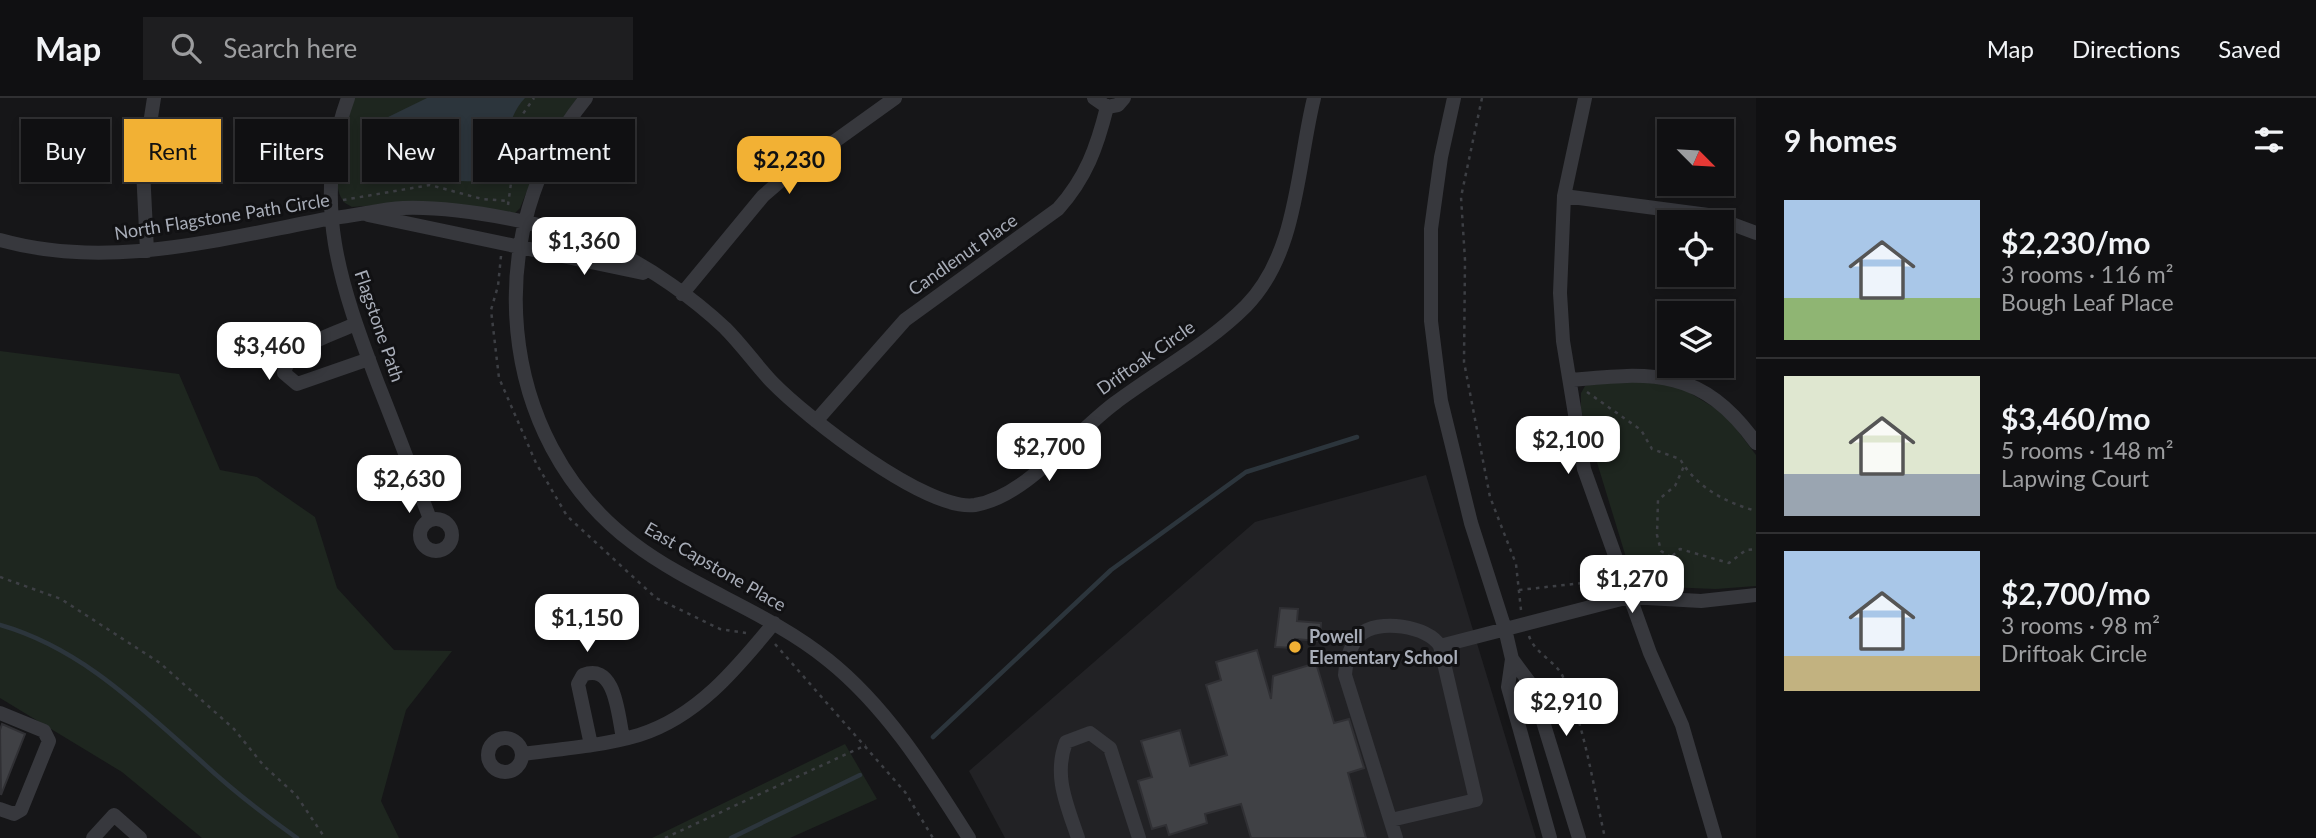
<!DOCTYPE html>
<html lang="en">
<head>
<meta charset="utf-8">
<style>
  body { margin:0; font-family:Lato,sans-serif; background:#1e1e20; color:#f1f3f6; height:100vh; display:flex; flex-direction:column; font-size:26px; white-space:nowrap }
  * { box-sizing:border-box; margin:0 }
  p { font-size:23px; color:#9c9d9f }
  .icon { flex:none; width:38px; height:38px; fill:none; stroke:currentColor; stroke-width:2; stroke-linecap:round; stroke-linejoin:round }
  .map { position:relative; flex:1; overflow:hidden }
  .side { display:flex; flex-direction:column; background:#101012; width:560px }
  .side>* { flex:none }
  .hud { position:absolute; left:21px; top:21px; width:665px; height:63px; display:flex; gap:14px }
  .needle { width:46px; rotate:114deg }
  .tools { position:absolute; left:1657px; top:21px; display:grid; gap:14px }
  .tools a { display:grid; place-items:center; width:77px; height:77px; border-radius:0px; background:#101012; box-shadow:0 4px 10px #0003,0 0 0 2px #303032; font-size:35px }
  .price { position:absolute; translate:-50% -60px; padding:0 16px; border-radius:14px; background:#fff; color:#222; font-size:23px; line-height:46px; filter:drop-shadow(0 2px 4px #0008) }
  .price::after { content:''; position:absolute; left:50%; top:42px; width:21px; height:16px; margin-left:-10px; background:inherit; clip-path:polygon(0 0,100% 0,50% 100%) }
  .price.active { background:#f2b134; color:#111 }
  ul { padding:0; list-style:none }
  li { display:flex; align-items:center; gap:21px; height:175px; padding:0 28px }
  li+li { border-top:2px solid #303032 }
  li span { display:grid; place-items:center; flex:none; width:196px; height:140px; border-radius:0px; color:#555 }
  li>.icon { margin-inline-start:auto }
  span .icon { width:84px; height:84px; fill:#fffc; stroke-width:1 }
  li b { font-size:30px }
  h2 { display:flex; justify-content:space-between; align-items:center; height:84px; padding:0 28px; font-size:30px }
  .tag { padding:0 24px; border-radius:0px; background:#101012; box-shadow:0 4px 10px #0003,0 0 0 2px #303032; font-size:24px; line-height:63px }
  .tag.active { background:#f2b134; color:#111 }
  header { display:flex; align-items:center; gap:42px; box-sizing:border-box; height:98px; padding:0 35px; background:#101012; border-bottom:2px solid #303032 }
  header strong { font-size:33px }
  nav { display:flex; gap:38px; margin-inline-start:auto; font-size:24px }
  .search { width:490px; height:63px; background:#1e1e20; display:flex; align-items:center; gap:18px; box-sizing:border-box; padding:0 24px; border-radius:0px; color:#9c9d9f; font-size:26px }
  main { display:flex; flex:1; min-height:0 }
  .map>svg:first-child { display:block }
  .built { fill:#222225 }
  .green { fill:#1e261f }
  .water { fill:#2c353c }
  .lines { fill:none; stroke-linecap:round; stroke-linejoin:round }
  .stream { stroke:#2c353c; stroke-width:4.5 }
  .building { fill:#404145; stroke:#303034; stroke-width:2 }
  .path { stroke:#3d3f44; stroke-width:2.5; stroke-dasharray:3.5 5; stroke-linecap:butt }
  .minor { stroke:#37383d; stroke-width:14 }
  .poi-dot { fill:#f2b134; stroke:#111113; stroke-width:2.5 }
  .labels { text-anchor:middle; stroke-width:6; stroke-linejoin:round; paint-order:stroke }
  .street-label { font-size:18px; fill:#a8adb8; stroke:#111113 }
  .poi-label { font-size:18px; font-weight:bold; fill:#a8adb8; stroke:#111113; text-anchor:start }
</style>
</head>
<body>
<header>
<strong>Map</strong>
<div class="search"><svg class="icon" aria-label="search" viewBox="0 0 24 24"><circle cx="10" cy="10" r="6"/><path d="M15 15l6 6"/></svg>Search here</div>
<nav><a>Map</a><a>Directions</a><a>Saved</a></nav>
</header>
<main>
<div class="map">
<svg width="1756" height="740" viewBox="0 0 1756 740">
  <rect width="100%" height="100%" fill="#161618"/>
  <!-- built -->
  <path class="built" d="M1426,377l110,363h-531l-36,-67 286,-249z"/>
  <!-- green -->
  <path class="green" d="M354,0h223l-30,44 -27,66 -5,5 -97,-11 -66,5 -7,-4c-20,-21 2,-80 9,-105z
    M0,253l179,23 41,96 37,7 58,40 22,71 57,62 58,1 -46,59 -25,91 18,37h-197l-80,-66 -122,-74z
    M1654,283l31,9 30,18 14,11 27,36v131l-40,3 -75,-3 -9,-9 -51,-167v-17l4,-7 15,-4z
    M845,646l32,55 -87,39h-138z"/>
  <!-- water -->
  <path class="water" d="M427,0h98c-14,15 -16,30 -19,49 -10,50 -54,33 -88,25 -20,-5 -38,-12 -44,-34l10,-19z"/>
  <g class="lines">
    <!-- stream -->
    <path class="stream" d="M0,527c81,23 140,82 201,136 30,28 62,53 96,77
      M933,639l178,-167 135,-98 111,-35
      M731,740l129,-63"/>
  </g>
  <!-- building -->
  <path class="building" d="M1280,510l18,1 -1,12 24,2 -1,18 -25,-2 -1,9 -19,-1z
    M1257,552l14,49 2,-23 43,-13 18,60 15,-4 15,49 -16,5 18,65h-115l-10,-34 -36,10 2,9 -38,12 -3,-10 -14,4 -14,-48 14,-4 -11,-36 39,-11 10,36 37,-11 -21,-70 15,-5 -5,-18z
    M2,626l23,10 -24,61 -1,-65z"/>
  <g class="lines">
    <!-- path -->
    <path class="path" d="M1482,0l-21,99 4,63 -1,102 26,135 26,67 5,46
      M343,102l87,-15 52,14 26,2
      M508,107l12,-87 14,-20
      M501,158l-3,30 -7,24 8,68 37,85 31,53 89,82 64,31 26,4
      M1587,294l54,38 11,19 28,10c17,29 45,43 76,52
      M1671,459l-10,-6 -4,-16 1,-35 17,-14 9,-20
      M0,479l61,22 99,64 74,66 30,37 32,29 29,43
      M1638,482l20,-11 22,-20 49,14 17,-13 10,-1
      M1519,492l91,-10
      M1529,538c6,18 27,25 34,41 22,50 30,108 42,161
      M775,546l130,148 28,46
      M665,740l201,-93"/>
    <!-- minor -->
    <path class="minor" d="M348,0c-38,104 -7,188 30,286 18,45 35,90 52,135
      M586,0c-107,131 -92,341 47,445 59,45 136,69 195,117 59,47 101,115 141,178
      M1094,0l13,9 11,-2 6,-7
      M1454,0l-13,59 -10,72v92l10,80 30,122 34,106 7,30 -4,28 42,151
      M1585,0l-21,98 -4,97 3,48 21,128 66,184 32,72 33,113
      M1564,98l144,19 48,18
      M368,117l275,58
      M0,142c110,31 223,-2 332,-22 24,-2 48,-9 71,-10 55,-2 161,17 210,42 39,19 80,48 112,78 17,17 31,37 47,54 34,35 155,130 203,123 52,-9 98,-71 140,-102 44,-33 92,-58 131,-97 52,-53 51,-140 68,-208
      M147,153l-4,-82 11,-71
      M682,196l81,-98 22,-19 110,-79
      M355,226c-24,12 -65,21 -71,49l13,11 72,-25
      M1570,282c84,-8 132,-12 186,63
      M816,323l89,-101 153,-111c28,-31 39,-62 49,-102
      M420 437a16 16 0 1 1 32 0a16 16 0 1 1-32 0Z
      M1440,548l189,-49 72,4 55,-6
      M1512,561l20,27 47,152
      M0,615l44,18 5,10 -28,69 -7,4 -14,-5
      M488 657a17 17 0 1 1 34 0a17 17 0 1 1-34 0Z
      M591,647l-13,-61 5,-9c33,-13 35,41 40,63
      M522,656c39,-5 80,-8 117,-19 58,-18 98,-67 135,-112
      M1391,722l85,-20 -36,-154c-11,-20 -63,-28 -80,-11 -10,10 -14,27 -15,40l51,163
      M93,740l21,-23 26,23
      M1078,740c-11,-33 -25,-62 -12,-96l24,-9 20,15 29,90"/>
  </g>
  <!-- markers -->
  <circle class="poi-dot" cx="1295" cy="549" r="7"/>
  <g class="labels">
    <!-- street labels -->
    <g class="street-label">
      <text transform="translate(222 119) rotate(-9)" y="6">North Flagstone Path Circle</text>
      <text transform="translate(963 157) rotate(-35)" y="6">Candlenut Place</text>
      <text transform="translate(379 228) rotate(71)" y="6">Flagstone Path</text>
      <text transform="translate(1146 260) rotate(-35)" y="6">Driftoak Circle</text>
      <text transform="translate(715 469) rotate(30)" y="6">East Capstone Place</text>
    </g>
    <!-- poi labels -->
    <g class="poi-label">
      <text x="1309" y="545">Powell<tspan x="1309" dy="21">Elementary School</tspan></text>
    </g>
  </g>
</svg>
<div class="tools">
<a><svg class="needle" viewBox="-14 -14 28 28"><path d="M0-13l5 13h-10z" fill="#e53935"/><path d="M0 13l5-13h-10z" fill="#9c9d9f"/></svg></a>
<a><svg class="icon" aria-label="locate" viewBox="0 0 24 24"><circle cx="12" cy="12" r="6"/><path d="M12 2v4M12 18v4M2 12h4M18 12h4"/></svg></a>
<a><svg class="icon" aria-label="layers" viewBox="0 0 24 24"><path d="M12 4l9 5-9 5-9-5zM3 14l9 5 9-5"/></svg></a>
</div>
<b class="price active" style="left:789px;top:98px">$2,230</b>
<b class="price" style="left:584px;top:179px">$1,360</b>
<b class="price" style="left:269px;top:284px">$3,460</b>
<b class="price" style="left:1568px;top:378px">$2,100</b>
<b class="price" style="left:1049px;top:385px">$2,700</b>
<b class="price" style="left:409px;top:417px">$2,630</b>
<b class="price" style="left:1632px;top:517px">$1,270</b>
<b class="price" style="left:587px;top:556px">$1,150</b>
<b class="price" style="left:1566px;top:640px">$2,910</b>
<div class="hud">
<a class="tag">Buy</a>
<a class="tag active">Rent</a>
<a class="tag">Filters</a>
<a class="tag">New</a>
<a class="tag">Apartment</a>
</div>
</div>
<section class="side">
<h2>9 homes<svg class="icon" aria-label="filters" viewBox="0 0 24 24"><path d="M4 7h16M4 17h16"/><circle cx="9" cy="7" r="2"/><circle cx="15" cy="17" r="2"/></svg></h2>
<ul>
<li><span style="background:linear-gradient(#a9c7e8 70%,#8fb573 0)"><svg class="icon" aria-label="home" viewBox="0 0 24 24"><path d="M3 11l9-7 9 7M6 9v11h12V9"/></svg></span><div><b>$2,230/mo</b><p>3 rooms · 116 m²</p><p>Bough Leaf Place</p></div></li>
<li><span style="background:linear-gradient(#dfe7d0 70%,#9aa5b1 0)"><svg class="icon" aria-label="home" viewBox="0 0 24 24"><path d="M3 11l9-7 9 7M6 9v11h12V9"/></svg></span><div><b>$3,460/mo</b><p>5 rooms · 148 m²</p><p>Lapwing Court</p></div></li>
<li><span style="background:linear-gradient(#a9c7e8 75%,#c2b280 0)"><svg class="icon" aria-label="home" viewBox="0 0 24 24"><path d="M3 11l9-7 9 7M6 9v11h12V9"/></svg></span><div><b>$2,700/mo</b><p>3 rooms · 98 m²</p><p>Driftoak Circle</p></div></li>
</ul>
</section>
</main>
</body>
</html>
